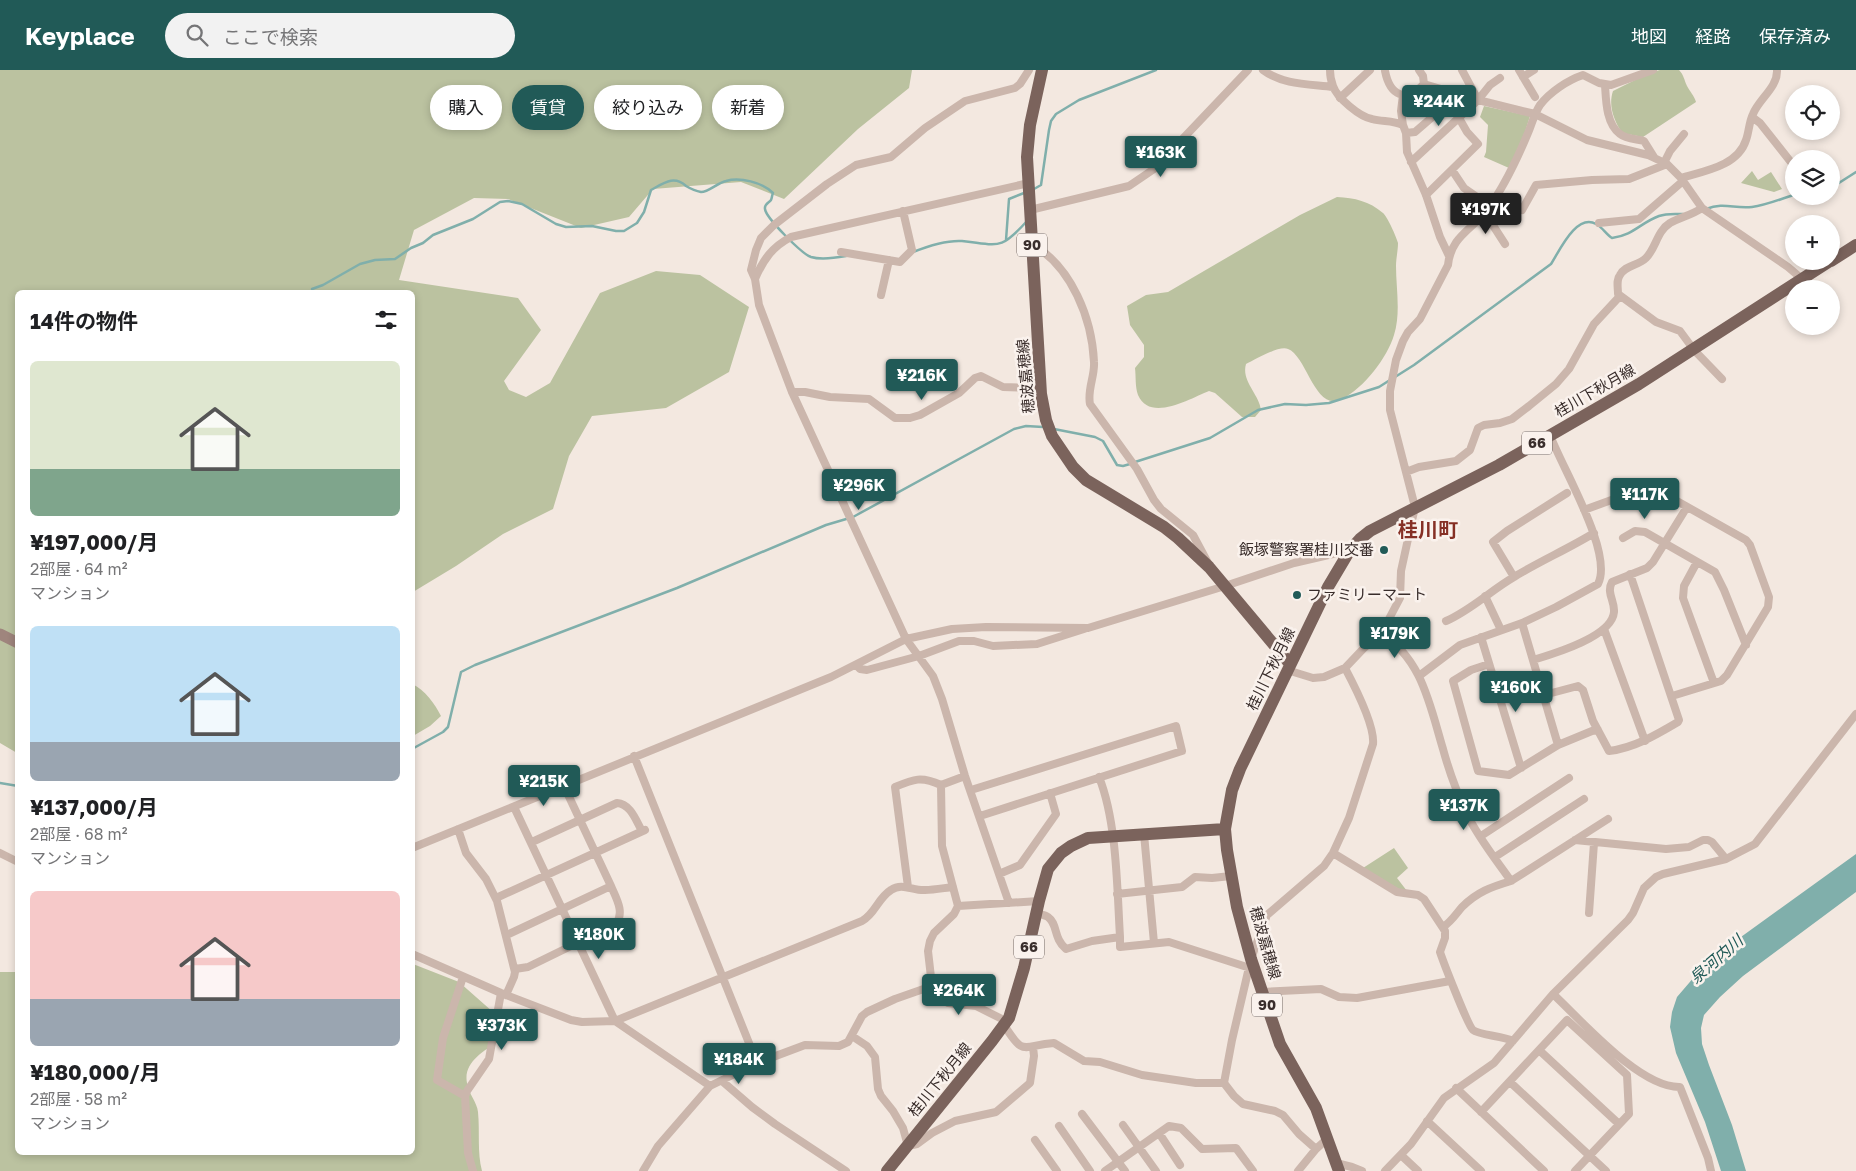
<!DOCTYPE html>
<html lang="ja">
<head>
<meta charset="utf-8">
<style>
  body { margin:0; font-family:"Golos Text","Noto Sans JP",sans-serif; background:#f2f2f2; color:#202124; height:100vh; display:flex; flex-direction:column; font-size:19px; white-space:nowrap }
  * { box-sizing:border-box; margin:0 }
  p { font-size:16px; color:#757577 }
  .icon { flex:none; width:28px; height:28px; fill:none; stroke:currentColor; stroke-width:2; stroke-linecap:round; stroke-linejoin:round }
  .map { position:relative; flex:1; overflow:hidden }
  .drawer { position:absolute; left:15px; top:220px; width:400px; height:865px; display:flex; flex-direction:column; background:#fff; border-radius:8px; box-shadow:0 2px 8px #0003 }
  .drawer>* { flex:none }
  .top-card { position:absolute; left:430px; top:15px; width:475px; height:45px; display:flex; gap:10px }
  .controls { position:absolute; left:1785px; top:15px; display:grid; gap:10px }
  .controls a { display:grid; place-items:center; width:55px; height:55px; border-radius:50%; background:#fff; box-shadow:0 2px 8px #0003; font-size:25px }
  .price { position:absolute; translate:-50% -42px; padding:0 11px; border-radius:5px; background:#215a57; color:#fff; font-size:16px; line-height:32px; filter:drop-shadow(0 1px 2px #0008) }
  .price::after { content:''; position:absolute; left:50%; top:30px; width:15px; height:11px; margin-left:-8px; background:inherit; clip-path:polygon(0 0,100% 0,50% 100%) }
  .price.selected { background:#222; color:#fff }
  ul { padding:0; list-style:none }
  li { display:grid; align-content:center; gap:10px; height:265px; padding:0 15px }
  li span { display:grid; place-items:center; height:155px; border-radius:8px; color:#555 }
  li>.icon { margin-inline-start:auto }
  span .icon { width:90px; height:90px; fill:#fffc; stroke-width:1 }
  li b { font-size:21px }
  h2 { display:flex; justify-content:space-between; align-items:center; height:60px; padding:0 15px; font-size:21px }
  .pill { padding:0 18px; border-radius:22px; background:#fff; box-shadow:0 2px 8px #0003; font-size:18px; line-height:45px }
  .pill.selected { background:#215a57; color:#fff }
  header { display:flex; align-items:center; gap:30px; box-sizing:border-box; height:70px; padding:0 25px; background:#215a57; color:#fff }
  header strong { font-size:24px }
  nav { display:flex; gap:28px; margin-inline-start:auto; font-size:18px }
  .search { width:350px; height:45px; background:#f2f2f2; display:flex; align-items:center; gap:12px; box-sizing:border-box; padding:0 18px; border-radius:28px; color:#757577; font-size:19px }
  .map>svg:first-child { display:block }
  .green { fill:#bbc2a0 }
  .water { fill:#80afab }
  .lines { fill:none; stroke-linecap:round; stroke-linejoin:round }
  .stream { stroke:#80afab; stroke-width:2.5 }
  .street { stroke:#cbb6ac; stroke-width:8 }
  .secondary { stroke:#9f857d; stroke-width:11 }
  .primary { stroke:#7b635c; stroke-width:12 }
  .poi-dot { fill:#215a57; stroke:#faf2ed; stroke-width:2 }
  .labels { text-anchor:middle; stroke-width:5; stroke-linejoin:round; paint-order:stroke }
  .shield { fill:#faf2ed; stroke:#736865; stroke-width:1 }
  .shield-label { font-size:14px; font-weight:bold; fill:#392d2b }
  .street-label { font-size:15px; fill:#392d2b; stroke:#faf2ed }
  .poi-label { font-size:15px; fill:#392d2b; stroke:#faf2ed; text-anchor:end }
  .water-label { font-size:16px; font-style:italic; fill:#215a57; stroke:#faf2ed }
  .district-label { font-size:20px; font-weight:bold; fill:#863026; stroke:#faf2ed }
</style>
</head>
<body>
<header>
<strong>Keyplace</strong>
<div class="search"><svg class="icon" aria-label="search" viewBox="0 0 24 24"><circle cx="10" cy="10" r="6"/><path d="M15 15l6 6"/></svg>ここで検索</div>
<nav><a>地図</a><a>経路</a><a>保存済み</a></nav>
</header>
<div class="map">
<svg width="1856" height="1101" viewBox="0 0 1856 1101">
  <rect width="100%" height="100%" fill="#f3e8e0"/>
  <!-- green -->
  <path class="green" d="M0,0h912l-3,18 -51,41 -74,70 -43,-17 -88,7 -24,28 -48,11 -73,-29 -34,-1 -60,32 -15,50 119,18 23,32 -37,51 5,9 17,7 24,-14 50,-90 56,-22 44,4 49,32 -20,65 -63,36 -74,8 -23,40 -16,53 -50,25 -47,32 -43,26 -1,-300h-394l-1,461 -17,-10z
    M1660,0h19c5,5 5,10 8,16 3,6 7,9 9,16l-53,35 -21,-4c-8,-13 -14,-27 -9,-42l36,-18z
    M1484,36l46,10 -5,16 -16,36 -25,-11 2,-5 2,-27 -8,-8z
    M1752,101l6,9 13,-8 11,17 -8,3 -33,-9z
    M1337,127c18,1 32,4 46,16 4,3 14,25 15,30 0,8 -2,15 -2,23 0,22 5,47 -2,69 -7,23 -30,53 -52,64 -27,14 -35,-43 -54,-50 -9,-4 -33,11 -42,15 -5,17 13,30 15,46l-6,7h-13l-27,-24 -6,-2c-18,7 -59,32 -71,4 -3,-8 -2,-19 -3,-27l9,-11v-12l-14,-20 -3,-19 19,-11 22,-3 132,-77z
    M412,614c13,6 23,20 29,32l-11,10 -17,10z
    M1394,778l14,20 -11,10 10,13h-5l-39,-23z
    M413,894l46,18 34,30 9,18 -4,12c-15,9 -35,21 -31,41 1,10 10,19 11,29 2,20 -1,40 4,59h-482v-199h17l1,180h394z"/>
  <!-- water -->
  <path class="water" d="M1856,784v38l-113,84 -23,21 -16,18 -3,13 1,16 7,21 23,60 14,46h-25l-16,-49 -29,-69 -6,-26 2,-15 5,-15 24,-28 15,-14z"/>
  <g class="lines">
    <!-- stream -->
    <path class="stream" d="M1831,118l25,-16
      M1034,119l7,-4 8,-55 2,-9 5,-7 23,-14 77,-30
      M1812,126h2
      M1706,139c18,-7 28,0 46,-2 15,-2 28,-8 42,-12
      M1006,170l3,-41 15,-6
      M913,182c15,-6 33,-12 49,-11 37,4 38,10 65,-20
      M312,219l11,-4 37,-21 15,-4 20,-1 16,-11 12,-5 10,-8 40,-16 27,-17 8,-1 14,3 34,20 10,3 26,-1 24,5h8l13,-8 7,-11 7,-22c13,-7 23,-15 35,-4 5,3 9,5 15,6 8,0 16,-9 25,-11 14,-4 36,1 47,12 -1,2 -1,5 -2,7 -2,3 -7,4 -6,9 1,9 37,45 46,48 10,3 24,1 35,-1
      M1395,307l19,-12 137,-101c8,-12 25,-51 45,-40 6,3 10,10 16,14 22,-3 28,-15 47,-22 8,-3 16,-2 24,-2
      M1054,359l41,8 8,4 14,24 6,1 7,-2
      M1135,392l75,-24 48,-28 27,-6 21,1 23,-2 50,-16 11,-7
      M412,679l31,-17 5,-5 13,-55 14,-7 202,-77 149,-63 27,-8 161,-88 12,-3 17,1
      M0,713l18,3"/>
    <!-- street -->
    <path class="street" d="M1263,0c20,15 46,14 70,17
      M1330,0c0,5 1,11 3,16 4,12 27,31 39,33 11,3 20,1 31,6l3,8 1,19 19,43 14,42 9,19
      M1419,0l4,6 1,8 54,16 57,14 52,26 61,15 19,9 14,14 21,30 86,59 14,12
      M1462,0l16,30
      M1519,0l16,27
      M1385,1c5,25 21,32 39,13
      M1523,7l11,-7
      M1605,15c1,15 1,39 15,49 6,5 17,5 24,7l10,16
      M1340,28l30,-28
      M1752,47l8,6 34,43
      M1403,55l-2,-14 2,-16
      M1406,63l9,-1 44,-38
      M1411,92l67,-62 12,-15 10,-7
      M1664,93l6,-12 14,-17
      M1452,100l12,18 26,18
      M1681,108c23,-7 57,-12 65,-38 3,-8 3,-18 7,-26 6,-15 25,-27 24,-44
      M1426,125l52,-51 -11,-12 -8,-14
      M1495,128l27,12 14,-25 56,-5 37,-1 38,-15
      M1702,138c-10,7 -21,9 -32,15 -13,8 -14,25 -24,35 -8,8 -21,7 -26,17 -4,5 -2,12 -2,19l38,28 24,9 14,19 28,29
      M1030,140l99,-24 25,-17 94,-99
      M1485,143l20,31
      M1599,153l40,-4 44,-38
      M1032,174c40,23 60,75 62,118 1,14 -7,28 -4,42l47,65 17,31 7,9 32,26 15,28
      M841,182l59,10 12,-12 -9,-39
      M755,209c8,-19 17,-32 36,-42l238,-54
      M881,225l8,-35
      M792,322h13l25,5 39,2 26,19h15l10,-3 39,-22 16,-15 6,-2 22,11 25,1 13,6
      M1406,402l13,-5 37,-6 14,-11 8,-22 6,-3 16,-2 12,-4 17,-13 27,-22 13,-15 25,-45 26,-28
      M1584,440l63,-23h5l94,53 4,5 19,52 -1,10 -41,68 -6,6 -49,15
      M1623,468l12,-7 10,1 70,40 9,18 22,55
      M1697,492l-13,24 -1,12 31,85
      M1514,507l-21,-35 14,-11 60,-38
      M1485,526l16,34
      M1446,551c25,-11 44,-30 68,-44 26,-16 54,-28 80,-44
      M1522,553l36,122
      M1604,559l41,112
      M1381,564c41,24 49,72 62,115 6,22 14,44 24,65 10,22 30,47 44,67l97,-62
      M1481,567l40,131
      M1533,590c20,-6 79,-23 81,-48 1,-11 -8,-19 -2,-30l35,-14 6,-6 34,-55
      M1489,594l-18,6 -18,11 25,90 31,4 49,-30 34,-14 6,-1
      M856,595l4,4 7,1 52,-14 40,-15h15l19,5 44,-2 47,-15
      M1287,600l26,8 11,-1 21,-9 19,-20 17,-14 19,-36 1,-27 14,-64 -25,-97v-19l6,-31 7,-19 5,-9 12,-13 28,-54c3,-29 24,-35 39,-55 15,-20 31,-53 41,-77 4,-9 6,-19 12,-28 10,-13 28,-25 43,-30l16,8 12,2 42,-15
      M1419,606l41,-31 62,-22 34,-16 42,-23c16,-31 -36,-116 -48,-149
      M1544,625l34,-9 5,4 10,31 16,30c25,-3 47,-16 69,-29l1,-2 -49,-146
      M634,686l123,307
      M965,706l-24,9 1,61 16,60 -4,8 -20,19 -4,8 -2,10 4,35 9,12 7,5 28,3 30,15
      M1099,707c18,45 18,111 21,160
      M971,720l205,-64 6,25 -202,65
      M514,737l101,214 95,65
      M458,759l8,24 20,26 11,22 18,71 -1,5 -8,18
      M1144,764l10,109
      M1481,766l88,-58
      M1575,770l91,9 23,-2 14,-7h5l4,2 14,17
      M532,772l85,-39c14,1 19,18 25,28
      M412,778l419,-171 75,-38 46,-10 34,-2 102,1 137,-42 69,-23 56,-13
      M0,783l18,9
      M1333,783l64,39 21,3 6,4 21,32v7l-5,14c3,9 28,74 33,78 6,5 30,6 40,11
      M1495,787l89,-58
      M999,804l21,-9 36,-51 -6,-21
      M908,817l-13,-100c19,-8 26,-11 46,-2
      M1117,824l65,-7 13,-10 17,1 19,-2
      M496,828l149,-68
      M1009,833l-44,-127 -23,-77 -9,-23 -27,-37 -114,-247 -33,-87 -4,-26 -4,-9 5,-20 5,-12 13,-13 53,-41 29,-19 35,-8 34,-29 40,-27 50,-13 5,-4 9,-14
      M958,836l81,-5
      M1037,843c3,1 8,2 11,4 10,7 5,21 18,32l26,-8 28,-4v10l49,-5 81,26
      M1589,843l5,-70
      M1443,857c8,-5 13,-13 19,-20 15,-15 29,-20 49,-26
      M507,865l104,-49 -47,-100
      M412,884l89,39 70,27 11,2 33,-1 247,-100c13,-7 16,-23 29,-31 11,-8 22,1 34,0 9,0 19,-2 28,-3
      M515,899l13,-2 88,-43c9,-12 0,-26 -5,-38
      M463,907l-20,61 -6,42 28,16
      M1262,922l59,-3 18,8 18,1 93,-17
      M1553,924c29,27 87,94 127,93l28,71 3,13
      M1004,955c21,33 18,20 50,18l30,18 16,1 42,13 54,8h28
      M852,966l15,10 8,11 3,32 3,7 12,15 10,17 5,18 9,-2 15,-11 23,-12 41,-9 34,-29 4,-27 -1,-9
      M1539,980l80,74
      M722,1011l30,26 23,17 71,47
      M1510,1012l96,89
      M1456,1018l88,83
      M1481,1042l86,-92 60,55 2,39 -54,57
      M1082,1044l43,57
      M1427,1051l54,50
      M1123,1055l33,46
      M1059,1056l31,45
      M1159,1063l21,32
      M1035,1070l22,31
      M1316,1079l-17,-15 -16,-19 -8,-4 -32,-7 -9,-8 -10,-13 8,-43 19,-81 16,-44 57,-49 9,-13 16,-35 24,-74c2,-19 -19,-59 -28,-76
      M1402,1086l16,15
      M1336,1093l16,4 10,4
      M473,1101l-5,-18 -3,-57 2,-5 22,-32 12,-66
      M643,1101l15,-25 52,-60 47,-23 48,-18 34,1 9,-4 14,-26 5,-4 28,-13 37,-13
      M1105,1101l64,-45 12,2 21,21 34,-1 17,23
      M1298,1101l18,-22 11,-10
      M1385,1101l26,-27 33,-46 50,-35 59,-69 75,-74 5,-7 11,-25 12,-11 7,-3 63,-15 29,-15 101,-130"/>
    <!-- secondary -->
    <path class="secondary" d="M0,564l18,9"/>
    <!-- primary -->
    <path class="primary" d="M1042,0l-12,55 -3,32 14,237 5,26 6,16 21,31 13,13 78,47 14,11 31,29 81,97
      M1831,191l25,-16
      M887,1101l105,-130 17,-23 15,-50 15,-67 9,-32 13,-16 10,-7 17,-8 137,-9
      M1339,1101l-23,-63 -36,-64 -29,-85 -14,-52 -10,-57 -2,-21 7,-39 8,-21 88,-182 22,-37 10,-11 10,-8 129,-66 140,-81 191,-123"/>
  </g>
  <!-- markers -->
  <g class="poi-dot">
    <circle cx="1384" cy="480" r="5"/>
    <circle cx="1297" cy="525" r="5"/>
  </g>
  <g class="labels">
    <!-- shield labels -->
    <g class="shield">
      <rect x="1017" y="163.5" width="30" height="23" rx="4"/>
      <rect x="1522" y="361.5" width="30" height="23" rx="4"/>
      <rect x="1014" y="865.5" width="30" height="23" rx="4"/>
      <rect x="1252" y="923.5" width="30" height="23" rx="4"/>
    </g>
    <g class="shield-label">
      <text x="1032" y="180">90</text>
      <text x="1537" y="378">66</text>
      <text x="1029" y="882">66</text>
      <text x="1267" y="940">90</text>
    </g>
    <!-- street labels -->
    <g class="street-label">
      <text transform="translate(1026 306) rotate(-95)" y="5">穂波嘉穂線</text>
      <text transform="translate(1595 321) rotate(-30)" y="5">桂川下秋月線</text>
      <text transform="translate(1271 599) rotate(-64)" y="5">桂川下秋月線</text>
      <text transform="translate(1265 873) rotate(74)" y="5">穂波嘉穂線</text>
      <text transform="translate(940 1010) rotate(-51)" y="5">桂川下秋月線</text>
    </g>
    <!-- poi labels -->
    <g class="poi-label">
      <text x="1374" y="485">飯塚警察署桂川交番</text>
      <text x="1307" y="530" text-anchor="start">ファミリーマート</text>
    </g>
    <!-- water labels -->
    <g class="water-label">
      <text transform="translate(1716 889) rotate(-41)" y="6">泉河内川</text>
    </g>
    <!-- district labels -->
    <g class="district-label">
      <text x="1428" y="467">桂川町</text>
    </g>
  </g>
</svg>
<div class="controls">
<a><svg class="icon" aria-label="locate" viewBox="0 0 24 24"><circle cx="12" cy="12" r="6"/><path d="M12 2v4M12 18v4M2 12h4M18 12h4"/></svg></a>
<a><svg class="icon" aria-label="layers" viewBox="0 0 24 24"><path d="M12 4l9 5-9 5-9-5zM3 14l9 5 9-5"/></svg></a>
<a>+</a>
<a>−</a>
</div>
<b class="price" style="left:1439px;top:57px">¥244K</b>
<b class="price" style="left:1161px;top:108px">¥163K</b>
<b class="price selected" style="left:1486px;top:165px">¥197K</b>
<b class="price" style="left:922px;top:331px">¥216K</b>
<b class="price" style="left:859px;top:441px">¥296K</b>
<b class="price" style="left:1645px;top:450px">¥117K</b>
<b class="price" style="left:1395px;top:589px">¥179K</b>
<b class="price" style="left:1516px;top:643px">¥160K</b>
<b class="price" style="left:544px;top:737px">¥215K</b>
<b class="price" style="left:1464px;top:761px">¥137K</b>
<b class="price" style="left:599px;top:890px">¥180K</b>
<b class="price" style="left:959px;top:946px">¥264K</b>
<b class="price" style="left:502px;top:981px">¥373K</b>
<b class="price" style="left:739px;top:1015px">¥184K</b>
<div class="top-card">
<a class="pill">購入</a>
<a class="pill selected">賃貸</a>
<a class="pill">絞り込み</a>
<a class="pill">新着</a>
</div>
<section class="drawer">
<h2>14件の物件<svg class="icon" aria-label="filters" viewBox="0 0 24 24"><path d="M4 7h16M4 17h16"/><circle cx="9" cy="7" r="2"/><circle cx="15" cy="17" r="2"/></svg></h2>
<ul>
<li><span style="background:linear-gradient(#dfe7d0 70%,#7fa58c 0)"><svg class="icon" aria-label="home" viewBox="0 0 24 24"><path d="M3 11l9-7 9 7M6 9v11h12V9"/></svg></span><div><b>¥197,000/月</b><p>2部屋 · 64 m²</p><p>マンション</p></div></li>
<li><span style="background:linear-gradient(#bfe0f5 75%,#9aa5b1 0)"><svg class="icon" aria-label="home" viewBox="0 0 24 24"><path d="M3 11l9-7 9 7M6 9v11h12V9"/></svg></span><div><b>¥137,000/月</b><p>2部屋 · 68 m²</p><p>マンション</p></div></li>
<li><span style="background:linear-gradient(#f6c9c9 70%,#9aa5b1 0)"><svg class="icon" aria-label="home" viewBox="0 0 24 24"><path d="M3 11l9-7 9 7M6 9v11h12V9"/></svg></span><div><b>¥180,000/月</b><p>2部屋 · 58 m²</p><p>マンション</p></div></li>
</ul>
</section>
</div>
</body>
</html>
